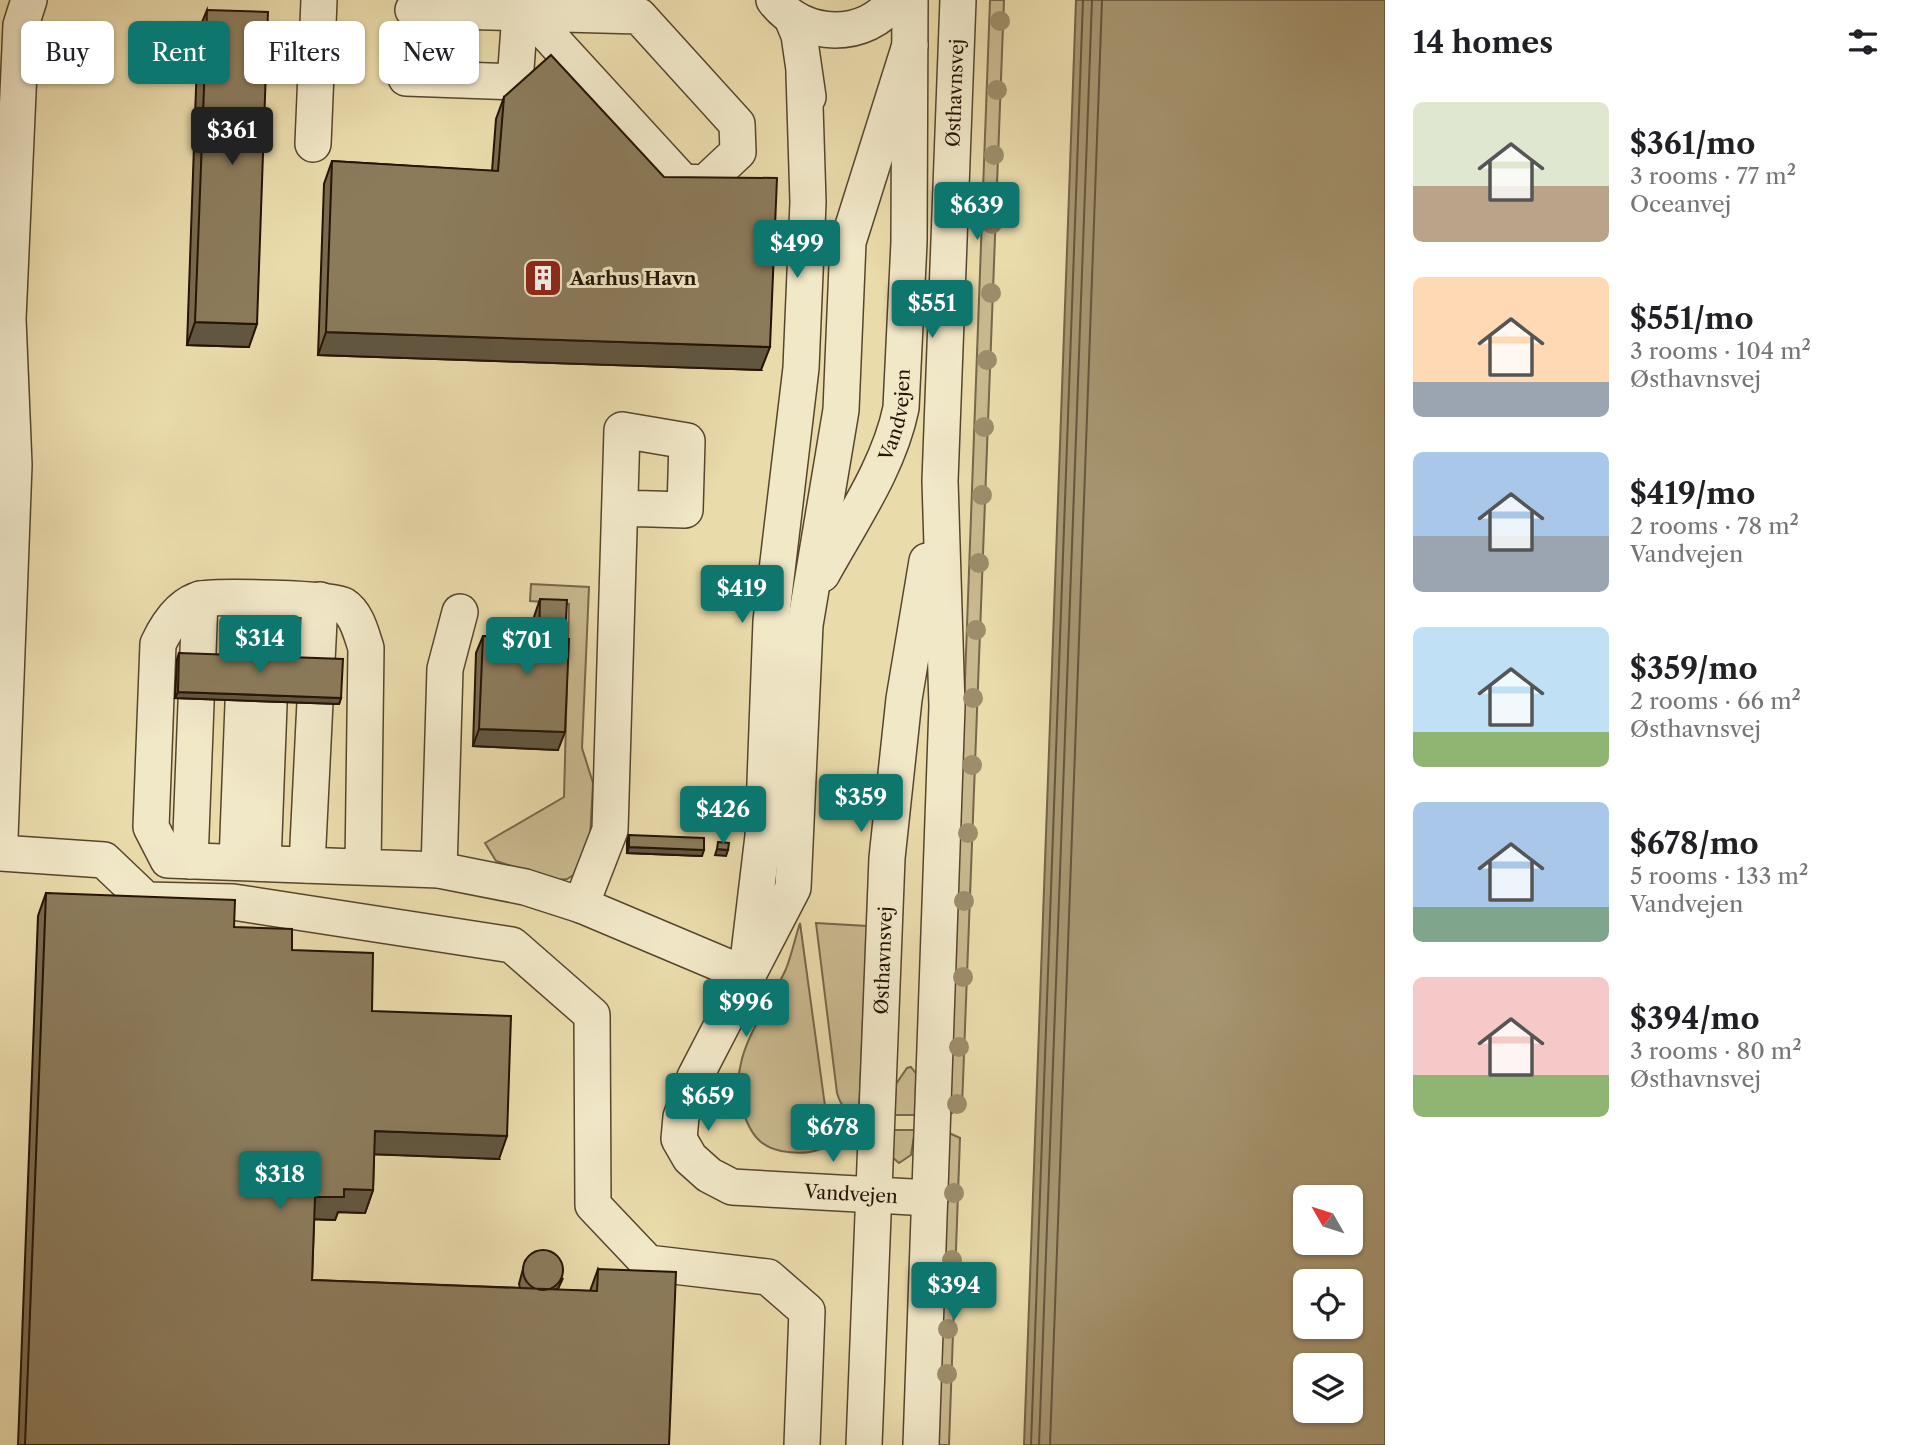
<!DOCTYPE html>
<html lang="en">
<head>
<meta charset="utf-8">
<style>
  body { margin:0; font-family:"Libre Caslon Text",serif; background:#f2f2f2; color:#202124; height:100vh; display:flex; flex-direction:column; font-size:26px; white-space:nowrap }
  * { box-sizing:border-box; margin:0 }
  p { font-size:23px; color:#757577 }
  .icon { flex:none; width:38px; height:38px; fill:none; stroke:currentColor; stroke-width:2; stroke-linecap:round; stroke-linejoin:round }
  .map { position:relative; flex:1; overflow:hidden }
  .sheet { display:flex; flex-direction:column; background:#fff; width:525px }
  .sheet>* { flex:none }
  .guide { position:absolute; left:21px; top:21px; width:665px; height:63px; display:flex; gap:14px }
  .needle { width:46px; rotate:309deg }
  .buttons { position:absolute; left:1293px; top:1185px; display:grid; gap:14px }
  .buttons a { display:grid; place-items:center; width:70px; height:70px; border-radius:10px; background:#fff; box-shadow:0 2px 5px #0004; font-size:35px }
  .price { position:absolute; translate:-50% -60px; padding:0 16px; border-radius:7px; background:#0f766e; color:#fff; font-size:23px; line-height:46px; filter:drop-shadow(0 2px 4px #0008) }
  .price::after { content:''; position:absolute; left:50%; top:42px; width:21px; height:16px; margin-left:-10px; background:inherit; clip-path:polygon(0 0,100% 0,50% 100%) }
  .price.active { background:#222; color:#fff }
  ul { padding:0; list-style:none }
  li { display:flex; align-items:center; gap:21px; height:175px; padding:0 28px }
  li span { display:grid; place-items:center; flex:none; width:196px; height:140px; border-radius:10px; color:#555 }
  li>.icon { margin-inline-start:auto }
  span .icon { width:84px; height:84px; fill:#fffc; stroke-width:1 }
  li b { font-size:30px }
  h2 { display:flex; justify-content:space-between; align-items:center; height:84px; padding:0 28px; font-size:30px }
  .pill { padding:0 24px; border-radius:10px; background:#fff; box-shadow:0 2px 5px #0004; font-size:24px; line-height:63px }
  .pill.active { background:#0f766e; color:#fff }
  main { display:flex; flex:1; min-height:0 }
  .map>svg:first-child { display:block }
  .green { fill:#c9b98f; stroke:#77664a; stroke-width:2 }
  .water { fill:#a79772; stroke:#736246; stroke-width:2; fill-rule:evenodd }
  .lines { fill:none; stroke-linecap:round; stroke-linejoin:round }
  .shore { stroke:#66553b; stroke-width:2 }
  .minor-casing { stroke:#56452e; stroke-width:38 }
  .minor { stroke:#f1e8c8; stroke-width:35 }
  .tree { fill:#9d8d6a }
  .wall { fill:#786a4e; stroke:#251304; stroke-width:2 }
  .shaded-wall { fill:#615640; stroke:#251304; stroke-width:2 }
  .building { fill:#8b7b5b; stroke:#251304; stroke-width:2 }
  .labels { text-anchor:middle; stroke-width:6; stroke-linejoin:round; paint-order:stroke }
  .street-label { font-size:19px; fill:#251304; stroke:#f1e8c8 }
  .poi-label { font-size:19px; font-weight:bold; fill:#251304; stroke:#f1e8c8; text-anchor:start }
</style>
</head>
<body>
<main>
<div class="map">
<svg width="1385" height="1445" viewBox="0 0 1385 1445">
  <rect width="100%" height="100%" fill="#eadbab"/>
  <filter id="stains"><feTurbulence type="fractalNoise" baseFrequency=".00286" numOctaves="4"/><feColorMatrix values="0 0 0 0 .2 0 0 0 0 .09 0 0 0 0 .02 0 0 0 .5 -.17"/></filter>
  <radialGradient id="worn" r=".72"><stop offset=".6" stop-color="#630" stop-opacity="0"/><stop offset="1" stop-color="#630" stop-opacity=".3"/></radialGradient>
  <!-- green -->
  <path class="green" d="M990,0h14l-42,1107 -13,8z
    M531,584l58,3 -7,161 11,35 -3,54 -15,37 -8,5 -11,1 -60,-19 -11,-18 79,-46 5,-193 -39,-3z
    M800,923l25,183 10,13 18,9c-21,20 -42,29 -72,23 -18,-4 -27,-13 -34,-29 -27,-59 16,-103 39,-153 6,-15 9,-31 14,-46z
    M816,923l51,3 -8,187c-14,-1 -18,-7 -22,-20z
    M911,1067l7,9 -2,39h-22l2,-31 11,-16z
    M892,1130h23l-4,25 -12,8 -8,-7z
    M947,1132l13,6 -11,307h-12z"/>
  <!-- water -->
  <path class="water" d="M1076,0h309v1445h-361zM1306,1197h45v45h-45zM1306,1281h45v45h-45zM1306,1365h45v45h-45z"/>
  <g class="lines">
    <!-- shore -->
    <path class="shore" d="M1031,1445l52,-1445
      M1039,1445l53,-1445
      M1050,1445l52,-1445"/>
    <defs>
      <g id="minor">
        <path d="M774,0c29,39 92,41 121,0"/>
        <path d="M413,10l226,6 98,108 1,28 -33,31 -22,-1 -154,-168"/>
        <path d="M792,18l7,17 9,62"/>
        <path id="s1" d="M910,45l-62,197 -7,168 -36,215 -12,263 -98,189 -14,40 -2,22 11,19 19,17 23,12 198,11"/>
        <path d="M406,78l109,4 6,-82"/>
        <path d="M313,144l6,-144"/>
        <path id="s2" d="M822,574c29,-53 67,-107 79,-166l8,-166 1,-242"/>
        <path d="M0,838l14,-373 -6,-146 13,-294 8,-25"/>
        <path d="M0,853l104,7 42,40 87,2 279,43 80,70 1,190 55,58 120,14 39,34 -5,134"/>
        <path d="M190,861l10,-262"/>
        <path d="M237,862l10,-263"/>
        <path d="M263,863l10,-263"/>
        <path d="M307,865l13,-265"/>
        <path d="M363,867l3,-219c-5,-15 -9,-34 -23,-43 -11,-7 -125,-9 -141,-6 -21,4 -36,28 -44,45l-7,183 17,33 271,10 86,17 56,18 166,70"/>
        <path d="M439,870l6,-201 15,-57"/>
        <path d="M581,905l29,-75 12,-400 65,11 -2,69 -65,-2"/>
        <path d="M749,953l14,-117 8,-215 30,-253 7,-166 -4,-128"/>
        <path id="s3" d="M864,1445l23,-587 17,-159 23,-138"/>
        <path id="s4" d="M921,1445l26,-739 -7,-225 18,-481"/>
      </g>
    </defs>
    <!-- minor casing -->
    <use href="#minor" class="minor-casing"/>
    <!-- minor -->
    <use href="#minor" class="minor"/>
  </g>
  <!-- trees -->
  <g class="tree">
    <circle cx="1000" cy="21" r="10"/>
    <circle cx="997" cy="90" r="10"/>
    <circle cx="994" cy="155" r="10"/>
    <circle cx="992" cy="224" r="10"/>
    <circle cx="991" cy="293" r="10"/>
    <circle cx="987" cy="360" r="10"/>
    <circle cx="984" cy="427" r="10"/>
    <circle cx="982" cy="495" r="10"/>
    <circle cx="979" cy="563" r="10"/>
    <circle cx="976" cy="630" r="10"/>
    <circle cx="973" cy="698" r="10"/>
    <circle cx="972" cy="765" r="10"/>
    <circle cx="968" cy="833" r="10"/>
    <circle cx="964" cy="901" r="10"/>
    <circle cx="963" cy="977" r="10"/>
    <circle cx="959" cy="1047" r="10"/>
    <circle cx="957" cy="1104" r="10"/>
    <circle cx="954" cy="1193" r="10"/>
    <circle cx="952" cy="1260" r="10"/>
    <circle cx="948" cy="1329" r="10"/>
    <circle cx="947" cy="1374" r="10"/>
  </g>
  <!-- wall -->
  <path class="wall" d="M207,10l42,337 -62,-2 11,-313z
    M504,97l257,273 -443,-15 6,-171 8,-23 160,10 4,-52z
    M540,599l18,151 -85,-4 3,-93 7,-17 50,2 1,-21z
    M179,653l162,45 -2,6 -164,-6 2,-39z
    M629,835l73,21 -75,-3v-12z
    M46,893l188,34 58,23 80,61 127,148 -125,-5 -1,36 -8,23 -27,-1 -3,8 -21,-1 -2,61 208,8 -1,-4 6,-23 33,29 32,1 8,-22 71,176h-651l20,-529z"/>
  <!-- shaded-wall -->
  <path class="shaded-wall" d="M195,322l62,2 -8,23 -62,-2z
    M326,332l444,15 -9,23 -443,-15z
    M178,692l163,6 -2,6 -164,-6z
    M479,729l86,3 -7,18 -85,-4z
    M629,847l75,3 -2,6 -75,-3z
    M717,849l11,1 -2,6 -11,-1z
    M375,1131l132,5 -8,23 -132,-5z
    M344,1189l29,1 -8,23 -27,-1 -3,8 -29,-1 9,-22z
    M563,1278l-5,11 -12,2z"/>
  <!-- building -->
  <path class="building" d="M207,10l61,2 -11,312 -62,-2z
    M551,55l113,122 113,1 -7,169 -444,-15 6,-171 166,10 6,-74z
    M540,599l27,1 -2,39h4l-4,93 -86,-3 4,-93 56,2z
    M179,653l164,6 -2,39 -163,-6z
    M629,835l75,3v12l-75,-3z
    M718,842l11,1 -1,7 -11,-1z
    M46,893l189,7 -1,27 58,2v21l81,3 -1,58 139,5 -4,120 -132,-5 -2,59 -29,-1v8h-29l-3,83 285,11 1,-22 78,3 -7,173h-644z
    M523 1270a20 20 0 1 1 40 0a20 20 0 1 1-40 0Z"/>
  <!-- icons -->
  <defs>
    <symbol id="building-square" viewBox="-11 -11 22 22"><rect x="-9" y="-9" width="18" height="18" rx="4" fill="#8f2418" stroke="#f1e8c8"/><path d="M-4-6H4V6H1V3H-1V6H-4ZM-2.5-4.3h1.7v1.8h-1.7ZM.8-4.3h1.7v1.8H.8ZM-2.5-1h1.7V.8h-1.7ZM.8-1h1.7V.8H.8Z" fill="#fff"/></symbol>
  </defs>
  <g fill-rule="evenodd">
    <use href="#building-square" x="521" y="256" width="44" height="44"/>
  </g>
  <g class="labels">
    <!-- street labels -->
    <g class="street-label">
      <text dy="7" stroke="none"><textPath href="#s4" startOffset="1353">Østhavnsvej</textPath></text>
      <text dy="7" stroke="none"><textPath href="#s2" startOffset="177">Vandvejen</textPath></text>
      <text dy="7" stroke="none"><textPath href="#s3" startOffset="485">Østhavnsvej</textPath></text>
      <text dy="7" stroke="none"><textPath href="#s1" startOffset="1326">Vandvejen</textPath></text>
    </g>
    <!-- poi labels -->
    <g class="poi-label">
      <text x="570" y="285">Aarhus Havn</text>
    </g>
  </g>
  <rect width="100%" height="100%" filter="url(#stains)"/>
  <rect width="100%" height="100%" fill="url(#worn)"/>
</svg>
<div class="buttons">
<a><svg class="needle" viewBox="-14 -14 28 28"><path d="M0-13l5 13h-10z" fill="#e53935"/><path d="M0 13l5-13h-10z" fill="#757577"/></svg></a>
<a><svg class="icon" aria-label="locate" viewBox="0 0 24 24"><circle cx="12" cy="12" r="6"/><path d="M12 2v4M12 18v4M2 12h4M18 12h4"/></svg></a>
<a><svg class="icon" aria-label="layers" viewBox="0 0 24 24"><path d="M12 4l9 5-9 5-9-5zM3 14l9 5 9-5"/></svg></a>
</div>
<b class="price active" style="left:232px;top:167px">$361</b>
<b class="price" style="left:977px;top:242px">$639</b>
<b class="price" style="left:797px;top:280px">$499</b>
<b class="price" style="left:932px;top:340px">$551</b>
<b class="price" style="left:742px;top:625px">$419</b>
<b class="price" style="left:260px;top:675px">$314</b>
<b class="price" style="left:527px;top:677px">$701</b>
<b class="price" style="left:861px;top:834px">$359</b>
<b class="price" style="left:723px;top:846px">$426</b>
<b class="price" style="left:746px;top:1039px">$996</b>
<b class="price" style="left:708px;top:1133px">$659</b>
<b class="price" style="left:833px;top:1164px">$678</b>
<b class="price" style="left:280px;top:1211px">$318</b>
<b class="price" style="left:954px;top:1322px">$394</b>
<div class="guide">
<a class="pill">Buy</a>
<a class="pill active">Rent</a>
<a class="pill">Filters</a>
<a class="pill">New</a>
</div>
</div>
<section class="sheet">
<h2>14 homes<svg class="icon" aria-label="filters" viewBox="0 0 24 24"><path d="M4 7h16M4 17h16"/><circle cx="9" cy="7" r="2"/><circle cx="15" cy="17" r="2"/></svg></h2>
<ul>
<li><span style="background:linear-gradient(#dfe7d0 60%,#b9a48a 0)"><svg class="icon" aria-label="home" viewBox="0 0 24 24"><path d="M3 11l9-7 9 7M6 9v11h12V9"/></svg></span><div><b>$361/mo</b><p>3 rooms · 77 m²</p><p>Oceanvej</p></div></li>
<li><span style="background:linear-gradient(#ffd9b3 75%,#9aa5b1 0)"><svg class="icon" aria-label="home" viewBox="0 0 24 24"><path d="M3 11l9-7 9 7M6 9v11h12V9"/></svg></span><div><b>$551/mo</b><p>3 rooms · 104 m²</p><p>Østhavnsvej</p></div></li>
<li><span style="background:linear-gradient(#a9c7e8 60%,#9aa5b1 0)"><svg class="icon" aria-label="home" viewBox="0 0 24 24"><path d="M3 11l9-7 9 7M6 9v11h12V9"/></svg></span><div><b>$419/mo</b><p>2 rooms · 78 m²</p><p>Vandvejen</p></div></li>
<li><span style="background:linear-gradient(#bfe0f5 75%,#8fb573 0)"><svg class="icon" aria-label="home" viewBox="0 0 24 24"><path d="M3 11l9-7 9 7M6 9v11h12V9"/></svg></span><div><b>$359/mo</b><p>2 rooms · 66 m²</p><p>Østhavnsvej</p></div></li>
<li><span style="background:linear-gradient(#a9c7e8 75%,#7fa58c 0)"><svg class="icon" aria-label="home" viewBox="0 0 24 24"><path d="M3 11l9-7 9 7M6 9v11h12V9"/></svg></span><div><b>$678/mo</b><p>5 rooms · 133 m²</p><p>Vandvejen</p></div></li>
<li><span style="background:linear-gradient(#f6c9c9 70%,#8fb573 0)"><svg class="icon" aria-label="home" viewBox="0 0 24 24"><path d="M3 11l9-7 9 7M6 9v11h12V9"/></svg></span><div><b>$394/mo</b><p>3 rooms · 80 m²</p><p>Østhavnsvej</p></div></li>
</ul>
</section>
</main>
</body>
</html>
